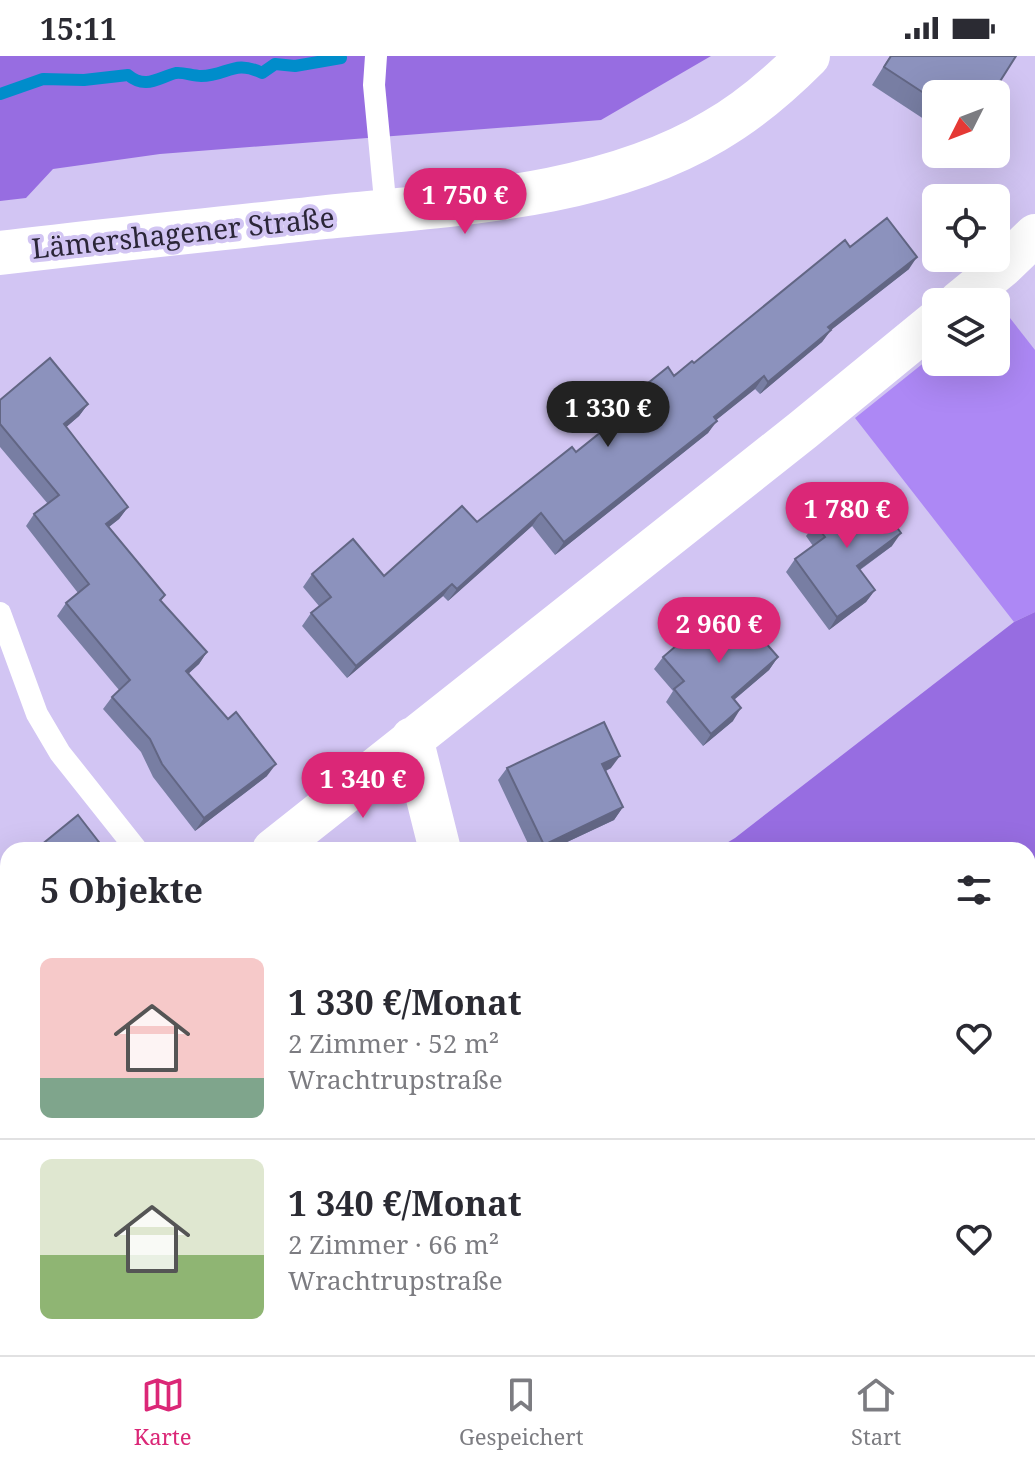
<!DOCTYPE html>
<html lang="de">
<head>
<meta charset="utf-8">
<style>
  body { margin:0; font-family:"Noto Serif",serif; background:#f2f2f3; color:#2b2b33; height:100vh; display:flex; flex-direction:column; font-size:30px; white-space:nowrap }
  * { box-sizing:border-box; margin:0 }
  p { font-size:26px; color:#7c7c81 }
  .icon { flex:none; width:44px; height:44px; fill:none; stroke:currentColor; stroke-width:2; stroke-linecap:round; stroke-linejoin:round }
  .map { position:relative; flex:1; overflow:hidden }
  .sheet { position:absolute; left:0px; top:786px; width:1036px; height:514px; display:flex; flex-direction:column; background:#fff; border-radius:24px 24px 0 0; box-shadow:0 8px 32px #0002 }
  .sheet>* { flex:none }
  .needle { width:52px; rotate:228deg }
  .buttons { position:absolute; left:922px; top:24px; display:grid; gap:16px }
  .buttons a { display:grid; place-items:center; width:88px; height:88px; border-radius:12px; background:#fff; box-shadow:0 8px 32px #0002; font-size:40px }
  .price { position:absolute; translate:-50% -68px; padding:0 18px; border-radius:28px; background:#db2777; color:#fff; font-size:26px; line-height:52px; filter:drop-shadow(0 2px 4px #0008) }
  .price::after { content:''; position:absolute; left:50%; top:48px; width:24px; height:18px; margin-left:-12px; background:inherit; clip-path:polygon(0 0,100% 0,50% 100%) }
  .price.current { background:#222; color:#fff }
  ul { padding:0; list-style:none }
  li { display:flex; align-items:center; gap:24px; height:200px; padding:0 40px }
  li+li { border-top:2px solid #e1e1e2 }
  li span { display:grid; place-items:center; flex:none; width:224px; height:160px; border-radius:12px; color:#555 }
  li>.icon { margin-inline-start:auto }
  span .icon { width:96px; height:96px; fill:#fffc; stroke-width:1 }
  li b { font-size:34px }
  h2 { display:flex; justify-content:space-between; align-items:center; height:96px; padding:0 40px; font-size:34px }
  .status { display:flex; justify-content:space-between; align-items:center; height:56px; padding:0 40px; background:#fff; direction:ltr }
  .status svg { height:22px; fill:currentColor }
  .tabs { display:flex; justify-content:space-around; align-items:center; height:112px; border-top:2px solid #e1e1e2; background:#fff; font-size:22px; color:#7c7c81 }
  .tabs a { display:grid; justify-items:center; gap:4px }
  .tabs .current { color:#db2777 }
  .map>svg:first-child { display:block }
  .green { fill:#ad88f5 }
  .forest { fill:#976de1 }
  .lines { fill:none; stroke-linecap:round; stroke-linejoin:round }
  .stream { stroke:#008dcb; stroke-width:12 }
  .service { stroke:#fff; stroke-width:22 }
  .minor { stroke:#fff; stroke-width:42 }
  .secondary { stroke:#fff; stroke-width:44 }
  .wall { fill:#787ea3 }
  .shaded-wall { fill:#626684 }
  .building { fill:#8c92bd; stroke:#626684; stroke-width:2 }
  .labels { text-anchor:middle; stroke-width:8; stroke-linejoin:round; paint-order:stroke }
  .street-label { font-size:28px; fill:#2b2638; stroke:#d2c5f3 }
</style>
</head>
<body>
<div class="status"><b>15:11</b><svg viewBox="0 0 49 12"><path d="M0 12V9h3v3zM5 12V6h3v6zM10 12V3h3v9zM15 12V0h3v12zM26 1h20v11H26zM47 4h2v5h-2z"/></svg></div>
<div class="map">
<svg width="1035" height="1299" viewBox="0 0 1035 1299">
  <rect width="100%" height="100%" fill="#d2c5f3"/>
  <!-- green -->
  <path class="green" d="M999,248l36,46v262l-21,10 -159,-204 81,-65v9h60v-56z"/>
  <!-- forest -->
  <path class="forest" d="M0,0h711l-110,64 -441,34 -107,15 -27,29 -26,3z
    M1035,556v743h-494l-2,-7h489v-498h-313l20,-12 279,-216z"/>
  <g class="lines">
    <!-- stream -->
    <path class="stream" d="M0,38l43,-15 41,1 44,-5c18,15 31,2 48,-2 7,-1 17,3 25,3 26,0 33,-17 61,-3l13,-9 20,2 46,-8"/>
    <!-- service -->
    <path class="service" d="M376,0l-2,29 12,126
      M0,557l37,101 23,39 77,97
      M0,1288l12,11
      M567,1292l2,7"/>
    <!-- minor -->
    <path class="minor" d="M959,246l44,-36 32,-31
      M412,682l28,112
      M273,794l530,-420 133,-109
      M0,1014l8,-7"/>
    <!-- secondary -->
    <path class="secondary" d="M0,197c108,-13 217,-24 326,-36 126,-13 276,-19 388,-86 35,-20 65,-46 94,-75"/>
  </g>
  <!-- wall -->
  <path class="wall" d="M890,0h126l-80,38v33l-64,-42z
    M850,191l59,22 -78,61 -9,12 -62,52 -5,-5 -39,31 -8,13 -153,122 -23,-29 -84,75 -5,-5 -96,82 -45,-52 9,-13 8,-7 -16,-19 9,-13 72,2 93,-54 99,-70 40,-32 -2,-3 8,-13 72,-41z
    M0,344l88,4 -9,12 -13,11 62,80 -9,12 -10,8 56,68 -4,6 46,51 -8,12 -11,10 79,102 -72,55 -42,-54 -12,-25 -38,-43 9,-12 7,-7 -62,-74 9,-13 12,-10 -52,-67 8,-12 14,-10 -48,-57z
    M815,468l77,22 -32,24 15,20 -9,12 -37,28 -43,-58 9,-13 18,-13 -7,-10z
    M663,601h115l-9,13 -35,30 -1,21 -30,25 -37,-44 7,-11 -19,-22z
    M507,712h104l-5,3 17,36 -9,13 -64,30h-19l-33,-70z
    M8,815v45l-8,-11v-27z
    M386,1292h95l2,7h-90z"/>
  <!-- shaded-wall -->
  <path class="shaded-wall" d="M917,201l-8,12 -78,61 -9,12 -62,52 8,-12 60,-55z
    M764,320l-9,13 -50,40 9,-12z
    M88,348l-9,12 -24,21 9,-13z
    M717,365l-9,12 -153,122 9,-13z
    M128,451l-9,12 -22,17 9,-12z
    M541,457l-9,13 -84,75 9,-12z
    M901,477l-9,13 -44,32 9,-12z
    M452,528l-9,12 -96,82 9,-12z
    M875,534l-9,12 -37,28 8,-13z
    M207,596l-8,12 -22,20 9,-13z
    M778,601l-9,13 -46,39 9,-12z
    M741,652l-8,13 -30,25 8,-12z
    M620,700l-9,12 -17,8 8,-12z
    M276,708l-9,12 -72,55 9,-13z
    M623,751l-9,13 -64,30h-10l4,-5z
    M8,1174v5l-8,7v-6z"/>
  <!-- building -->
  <path class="building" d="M891,0h125l-24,38h-56v7l-52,-34z
    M887,162l30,39 -89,70 3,3 -63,52 -4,-6 -50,41 3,4 -153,121 -23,-29 -84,76 -5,-5 -96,82 -45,-53 20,-16 -19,-23 41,-35 31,37 78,-70 15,16 95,-75 4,5 51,-41 -5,-7 46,-37 6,9 18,-15 2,2 151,-123 5,7z
    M50,302l38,46 -24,20 64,83 -22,17 59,71 -5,5 47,52 -21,19 42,48 8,-7 40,52 -72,54 -42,-54 -12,-25 -38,-42 18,-17 -64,-77 23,-19 -55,-70 25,-19 -59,-71v-24z
    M866,430l35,47 -44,33 18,24 -38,27 -42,-58 30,-22 -10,-13z
    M729,545l49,56 -46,40 9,11 -30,26 -37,-45 10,-8 -21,-24z
    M604,666l16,34 -18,8 21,43 -79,38 -37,-77z
    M78,759l27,35h-70z
    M8,815v21l-8,-11v-3z
    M0,1117l8,10v47l-8,6z
    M155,1292h45l8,7h-59z
    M318,1292h25l6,7h-39z
    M408,1292h73l2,7h-67z"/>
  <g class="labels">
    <!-- street labels -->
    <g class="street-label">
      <text transform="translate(183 177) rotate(-6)" y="10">Lämershagener Straße</text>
    </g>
  </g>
</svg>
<div class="buttons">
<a><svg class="needle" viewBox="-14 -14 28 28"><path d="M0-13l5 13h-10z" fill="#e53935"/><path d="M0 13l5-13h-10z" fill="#7c7c81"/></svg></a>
<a><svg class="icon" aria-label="locate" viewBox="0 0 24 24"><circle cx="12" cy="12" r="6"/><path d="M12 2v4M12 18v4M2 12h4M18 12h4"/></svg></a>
<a><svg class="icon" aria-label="layers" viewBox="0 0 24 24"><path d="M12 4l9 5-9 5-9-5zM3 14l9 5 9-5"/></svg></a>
</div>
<b class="price" style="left:465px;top:180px">1 750 €</b>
<b class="price current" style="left:608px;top:393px">1 330 €</b>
<b class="price" style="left:847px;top:494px">1 780 €</b>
<b class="price" style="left:719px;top:609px">2 960 €</b>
<b class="price" style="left:363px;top:764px">1 340 €</b>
<section class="sheet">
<h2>5 Objekte<svg class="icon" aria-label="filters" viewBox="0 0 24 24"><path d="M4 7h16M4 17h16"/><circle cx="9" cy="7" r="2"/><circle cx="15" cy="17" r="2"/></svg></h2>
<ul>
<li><span style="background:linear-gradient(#f6c9c9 75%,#7fa58c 0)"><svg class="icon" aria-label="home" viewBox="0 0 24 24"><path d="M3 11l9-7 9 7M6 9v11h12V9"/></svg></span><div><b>1 330 €/Monat</b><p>2 Zimmer · 52 m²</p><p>Wrachtrupstraße</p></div><svg class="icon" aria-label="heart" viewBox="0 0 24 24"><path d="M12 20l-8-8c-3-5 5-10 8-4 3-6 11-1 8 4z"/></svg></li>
<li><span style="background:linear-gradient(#dfe7d0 60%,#8fb573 0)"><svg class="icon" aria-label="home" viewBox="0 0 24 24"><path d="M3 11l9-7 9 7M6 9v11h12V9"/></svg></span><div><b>1 340 €/Monat</b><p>2 Zimmer · 66 m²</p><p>Wrachtrupstraße</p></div><svg class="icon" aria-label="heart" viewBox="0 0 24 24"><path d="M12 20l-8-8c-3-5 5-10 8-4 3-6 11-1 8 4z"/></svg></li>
</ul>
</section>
</div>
<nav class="tabs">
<a class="current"><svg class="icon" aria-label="map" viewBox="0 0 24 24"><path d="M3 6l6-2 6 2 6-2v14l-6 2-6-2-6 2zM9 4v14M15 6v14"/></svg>Karte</a>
<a><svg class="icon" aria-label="saved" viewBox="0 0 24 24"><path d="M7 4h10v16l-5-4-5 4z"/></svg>Gespeichert</a>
<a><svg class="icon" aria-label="home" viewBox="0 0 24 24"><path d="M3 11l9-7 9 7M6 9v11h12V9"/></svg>Start</a>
</nav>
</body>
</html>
